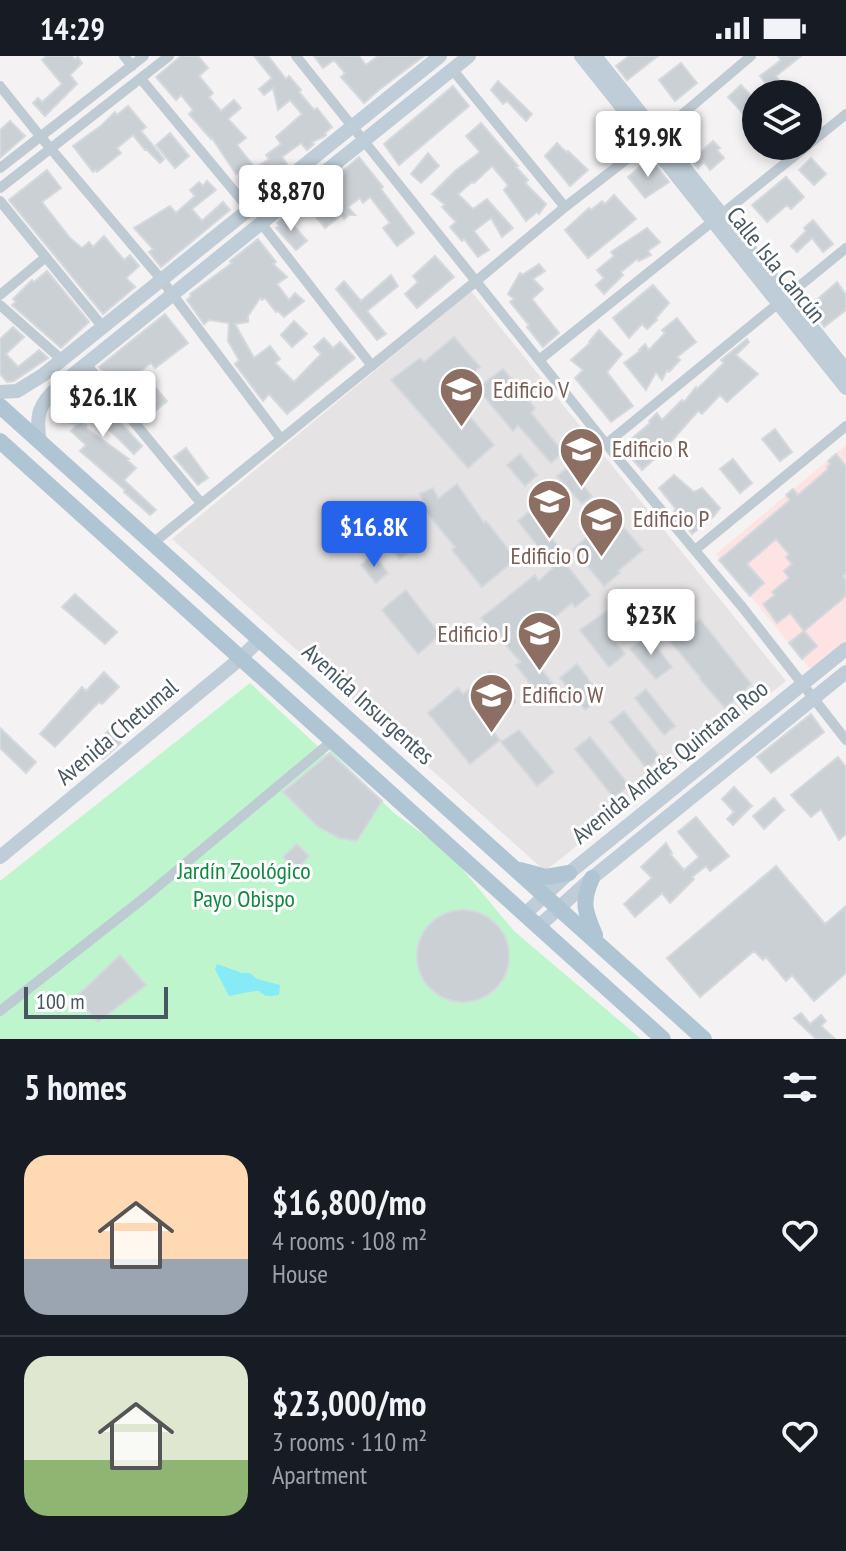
<!DOCTYPE html>
<html lang="en">
<head>
<meta charset="utf-8">
<style>
  body { margin:0; font-family:"PT Sans Narrow",sans-serif; background:#20242c; color:#f1f3f6; height:100vh; display:flex; flex-direction:column; font-size:30px; white-space:nowrap }
  * { box-sizing:border-box; margin:0 }
  p { font-size:26px; color:#9ea1a6 }
  .icon { flex:none; width:44px; height:44px; fill:none; stroke:currentColor; stroke-width:2; stroke-linecap:round; stroke-linejoin:round }
  .map { position:relative; height:983px; overflow:hidden }
  .panel { display:flex; flex-direction:column; background:#171b24; flex:1 }
  .panel>* { flex:none }
  .tools { position:absolute; left:742px; top:24px; display:grid; gap:16px }
  .tools a { display:grid; place-items:center; width:80px; height:80px; border-radius:50%; background:#171b24; box-shadow:0 4px 12px #0003; font-size:40px }
  .scale { position:absolute; left:24px; bottom:20px; width:144px; box-sizing:border-box; padding-left:8px; border:4px solid #475862; border-top:0; font-size:22px; line-height:28px; white-space:nowrap; color:#475862; -webkit-text-stroke:6px #fff; paint-order:stroke }
  .price { position:absolute; translate:-50% -68px; padding:0 18px; border-radius:8px; background:#fff; color:#222; font-size:26px; line-height:52px; filter:drop-shadow(0 2px 4px #0008) }
  .price::after { content:''; position:absolute; left:50%; top:48px; width:24px; height:18px; margin-left:-12px; background:inherit; clip-path:polygon(0 0,100% 0,50% 100%) }
  .price.current { background:#2563eb; color:#fff }
  ul { padding:0; list-style:none }
  li { display:flex; align-items:center; gap:24px; height:200px; padding:0 24px }
  li+li { border-top:2px solid #363941 }
  li span { display:grid; place-items:center; flex:none; width:224px; height:160px; border-radius:24px; color:#555 }
  li>.icon { margin-inline-start:auto }
  span .icon { width:96px; height:96px; fill:#fffc; stroke-width:1 }
  li b { font-size:34px }
  h2 { display:flex; justify-content:space-between; align-items:center; height:96px; padding:0 24px; font-size:34px }
  .status { display:flex; justify-content:space-between; align-items:center; height:56px; padding:0 40px; background:#171b24; direction:ltr }
  .status svg { height:22px; fill:currentColor }
  .map>svg:first-child { display:block }
  .education { fill:#e5e3e4 }
  .medical { fill:#fee3e3 }
  .green { fill:#bef5cd }
  .water { fill:#86ebf6 }
  .building { fill:#cbd0d5; stroke:#d5d9de; stroke-width:2 }
  .lines { fill:none; stroke-linecap:round; stroke-linejoin:round }
  .street { stroke:#bfcbd3; stroke-width:10 }
  .secondary { stroke:#becdd7; stroke-width:14 }
  .primary { stroke:#afc5d3; stroke-width:16 }
  .labels { text-anchor:middle; stroke-width:6; stroke-linejoin:round; paint-order:stroke }
  .street-label { font-size:24px; fill:#475862; stroke:#fff }
  .education-label { font-size:24px; fill:#785e54; stroke:#fff; text-anchor:start }
  .park-label { font-size:24px; fill:#0e883e; stroke:#fff }
</style>
</head>
<body>
<div class="status"><b>14:29</b><svg viewBox="0 0 49 12"><path d="M0 12V9h3v3zM5 12V6h3v6zM10 12V3h3v9zM15 12V0h3v12zM26 1h20v11H26zM47 4h2v5h-2z"/></svg></div>
<div class="map">
<svg width="846" height="983" viewBox="0 0 846 983">
  <rect width="100%" height="100%" fill="#f4f2f2"/>
  <!-- education -->
  <path class="education" d="M471,235l315,390 -241,190 -373,-332z"/>
  <!-- medical -->
  <path class="medical" d="M846,389v196l-36,28 -94,-115z"/>
  <!-- green -->
  <path class="green" d="M250,627l76,71 5,-4 63,63 55,40 65,78 127,108h-641v-158z"/>
  <!-- water -->
  <path class="water" d="M217,908l25,9h8l7,6 23,6 -1,10c-8,1 -14,3 -20,-4 -10,0 -20,4 -30,5l-14,-27z"/>
  <!-- building -->
  <path class="building" d="M47,0h24l4,3 3,-2 4,6 -12,12 7,9 -32,32 -12,-13 5,-5 4,4 20,-18 -20,-24z
    M181,0h17l10,12 -9,8 14,17 -4,4 12,14 13,-11 7,8 -13,11 18,19 -9,7 18,23 14,-9 -3,-4 15,-11 -5,-7 26,-23 -12,-14 -12,10 -5,-22 -9,7 -5,-6 13,-11 -18,-22h14l18,23 3,-3 12,14 -2,2 15,18 3,-2 15,19 -7,6 1,2 -3,2 -11,5 2,2 -7,6 -6,-7 -19,14 5,7 -36,25 -5,-7 4,-3 -7,-10 -7,5 -24,-36 -1,1 -22,-25 4,-4 -12,-15 -5,5 -20,-23z
    M314,0h45l7,9 12,-9h46l-44,33 -16,14 -23,-26 4,-4 -11,-13 -11,8z
    M629,0h29l-31,24 -11,-14z
    M778,0h23l-25,20 13,18h-15l-14,-18 21,-16z
    M681,7l16,20 -22,18 -16,-21z
    M498,25l34,33 -6,7 -19,-20 -4,3 -12,-14z
    M741,29l15,16v7l-10,9 -18,-20z
    M453,30l16,20 -70,59 -15,-21z
    M128,50l18,21 -5,4 23,28 -4,4 -14,-14 -1,1 -12,-15 -16,13 4,5 -24,19 -2,-2 -2,2 -20,-26 29,-21 13,-13 2,3z
    M10,65l15,15 -25,22v-28z
    M481,67l37,43 -2,1 12,13 -3,3 21,21 -7,10 -2,-2 -11,9 -22,-31 4,-5 -16,-19 -18,17 -2,-1 -14,12 15,15 14,-10 26,29 -11,9 -11,-19 -17,13 15,19 -11,7 -14,-18 -2,2 -12,-14 6,-5 -14,-15 3,-2 -13,-11 23,-23 25,-19 -14,-16z
    M682,76l17,22 14,-13 7,7 -3,2 7,8 -14,12 -6,-8 -6,6 -24,-29z
    M170,77l19,23 -14,12 -19,-23z
    M557,87l10,10 1,-2 20,19 -18,16 -25,-30z
    M428,97l11,13 -18,17 -10,-9z
    M359,101l24,30 -2,2 33,44 -17,13 -14,-18 7,-5 -20,-26 -7,6 -3,-5 -12,9 7,8h-6l-5,4 -3,-4 -16,13 -10,-12 16,-13 -11,-12z
    M650,102l19,24 -24,16 -17,-21z
    M811,102l15,16 -12,11 -15,-15z
    M47,114l14,18 -19,14 28,36 12,10 7,-6 4,5 11,-11 20,24 6,-5 9,11 -13,12 9,9 -32,27 -94,-114z
    M786,121l18,20 -13,12 -4,-4 -20,17 -15,-17z
    M207,125l9,9 -24,19 10,12 21,-19 7,8 -69,57 -12,-15 4,-3 -19,-21 36,-22 6,7 19,-17 -5,-6 9,-8 4,4z
    M614,139l22,24 -48,39 -23,-28 24,-22 2,2 11,-9 3,3z
    M293,155l1,1 -7,6 20,23 -11,9 -20,-22 3,-2 -2,-3z
    M813,164l20,24 -10,8 -11,-14 -15,14 -6,-6 15,-15 -2,-3z
    M647,172l13,14 -12,9 3,4 -12,6 -2,-2 -16,13 2,3 -19,19 -8,-9 8,-7 -7,-8 17,-14 -3,-4z
    M258,183l18,23 -3,2 14,13 -10,7 12,16 6,-7 9,8 -20,16 -6,-6 -2,1 -11,-14 -3,2 -2,-2 -12,18v6l-13,2 19,34 16,-12 10,13 -5,4 19,19 27,-28 -7,-7 10,-9 9,10 7,-6 15,16 -68,56 -18,-20 -6,7 -28,-37 4,-4 -11,-19 1,-18 -20,-3 -5,4 -17,-24 4,-4 -1,-2 42,-31 -2,-2z
    M435,200l19,21 -37,31 -12,-14 13,-12 -5,-6z
    M539,208l6,7 -12,8 10,10 -11,10 27,34 -16,14 -16,-20 2,-2 -19,-23 4,-3 -6,-5 12,-21 2,2z
    M47,215l42,51 -28,26 -49,-43 4,-3 -3,-3 19,-19 2,2z
    M391,219l7,11 -31,25 19,23 -9,6 -41,-51 8,-8 17,20z
    M837,226l9,13v15l-22,17 -14,-21z
    M653,229l16,18 -13,15 1,2 -10,9 -5,-5 -13,14 -16,-20z
    M165,258l23,29 -33,25 -4,-5 -34,26 -18,-22z
    M677,262l19,24 -19,15 3,3 -11,12 -2,-2 -5,10 -6,-8 -10,18 -22,-27 16,-12 -1,-1 6,-6 4,6 16,-17 -3,-3z
    M294,265l13,13 -15,13 -11,-12z
    M13,271l11,10 -18,17 12,13 21,-17 9,8 -34,23 -7,1 -7,-8v-35z
    M599,274l23,24 -15,18 26,34 -22,16 -36,-44 8,-8 -12,-10 19,-17 -1,-1z
    M454,281l26,30 -31,25 45,53 -26,23 -77,-88 29,-22 4,4z
    M747,283l2,3 -13,13 22,19 -31,28 -7,-7 -18,19 -4,-3 -37,42 -19,17 -20,-23 28,-24 -1,-2 8,-8 5,7 20,-20 2,2 12,-15 1,2 27,-26 -3,-3z
    M503,313l32,39 -4,5 32,39 -12,11 -33,-38 -5,6 -36,-43z
    M83,323l16,20 4,2 2,-2 14,18 -2,2 25,27 -8,8 -41,-40 -5,-17 -17,17 16,12 -5,-1 47,34 -2,1 9,8 -12,12 32,30 -6,5 -26,-23 1,-2 -45,-39 6,-6 -15,-14 7,-7 -24,-4 2,-10 6,-10z
    M156,332l11,13 -17,14 -11,-13z
    M775,373l17,23 -12,9 -18,-22z
    M186,392l22,30 -10,7 -24,-28z
    M520,398l17,21 -12,11 -18,-21z
    M836,398l10,12v107l-3,3 3,4v16l-42,35 -14,-18 -13,10 -14,-19 12,-9 -3,-3 17,-14 -5,-7 8,-7 -6,-7 3,-3 -13,-15 -29,25 17,19 -14,13 -31,-36 71,-60 -4,-5 7,-6 5,6 30,-26 -1,-2 3,-3 -2,-3z
    M733,403l19,24 -12,10 -20,-24z
    M568,411l24,29 -10,8 -25,-28z
    M674,419l20,17 8,-4 18,20 -6,8 -22,18 -18,-23 2,-2 -17,-21z
    M457,428l27,39 2,-2 30,38 -34,28 -30,-37 3,-3 -30,-37 1,-1 -6,-15 13,-6 5,11z
    M604,448l39,46 -25,21 2,2 -16,13 -31,-37 25,-21 -9,-11z
    M530,455l30,38 -4,2 34,44 -15,12 -3,-4 -49,40 31,43 -14,10 -24,-31 5,-3 -40,-44 54,-43 4,6 15,-14 -36,-46z
    M396,476l15,19 -11,8 -15,-18z
    M373,498l15,19 -12,10 -15,-18z
    M406,534l34,45 -22,19 -36,-44z
    M75,538l42,38 -12,12 -43,-37z
    M608,554l17,22 -11,8 11,14 -16,13 -29,-37z
    M700,563l51,65 -26,24 -26,-30 1,-1 -30,-36z
    M804,575l13,15 -15,13 -13,-16z
    M647,579l25,32 -16,12 -26,-30z
    M577,608l25,34 -17,12 -25,-32z
    M104,616l15,15 -17,17 -3,-2 -44,45 -15,-13 42,-47 4,4z
    M490,616l26,30 -28,23 12,15 -30,24 -42,-51 30,-25 5,6z
    M646,633l29,37 -11,9 -29,-37z
    M624,655l36,46 -13,12 -37,-47z
    M811,658l13,18 -53,41 -14,-16z
    M0,672l36,34 -10,11 -26,-25z
    M519,674l35,42 -17,14 -36,-44z
    M108,675l13,12 -18,16 -11,-11z
    M590,681l39,48 -15,13 -39,-49z
    M330,697l52,48 -25,40 -18,-3 -21,-11 -35,-35z
    M838,701l8,10v67l-7,6 -18,-31 -10,8 -20,-22z
    M734,731l18,19 -19,19 -6,-6 7,-7 -12,-13z
    M774,742l10,12 -20,19 -11,-13z
    M696,761l33,39 -19,15 -4,-5 -14,11 2,2 -24,24 -8,-10 -27,24 -11,-13 28,-26 -11,-11 25,-24 6,10 -2,1 14,16 15,-13 -21,-25z
    M297,788l12,12 -12,14 -14,-13z
    M776,810l49,58 21,-18v67l-32,28 -22,-26 -6,6 -20,-24 -3,3 -9,-9 -54,46 -33,-39z
    M417 900a46 46 0 1 1 92 0a46 46 0 1 1-92 0Z
    M120,899l26,30 -48,37 -22,-25z
    M801,957l9,11 11,-9 5,6 -5,5 14,13h-19l-22,-21z"/>
  <g class="lines">
    <!-- street -->
    <path class="street" d="M124,0l8,10
      M296,0l310,388 137,164 103,132
      M452,13l113,138
      M141,23l108,130
      M0,30l40,50 121,143 120,160
      M808,89l38,-31
      M0,112l144,-112
      M0,132l169,-132
      M0,145l102,125
      M261,167l111,143
      M0,239l46,-38
      M0,249l61,54
      M539,304l268,-214
      M86,308l115,139
      M606,388l240,-196
      M153,487l322,-261 90,-75 93,-72 93,-79
      M695,494l151,-124
      M0,955l144,-113 188,-157"/>
    <!-- secondary -->
    <path class="secondary" d="M581,0l265,332
      M595,0l251,314
      M0,336l17,-1 26,-16 397,-319
      M40,386c-5,-28 -1,-38 20,-57l409,-329
      M0,801l241,-199 19,-19
      M525,858l44,-41 277,-224
      M539,870l53,-48 254,-206"/>
    <!-- primary -->
    <path class="primary" d="M0,350l704,633
      M0,385l663,598
      M520,814l26,7 23,-4
      M592,822c-11,25 -7,34 3,57"/>
  </g>
  <!-- icons -->
  <defs>
    <symbol id="university-pin" viewBox="-11 -11 22 30"><path d="M0 17L-7.5 6A9.5 9.5 0 1 1 7.5 6Z" fill="#8d6e63" stroke="#fff"/><path d="M0-5L7-2L0 1L-7-2ZM-4 1L0 2.5L4 1V4Q0 6-4 4Z" fill="#fff"/></symbol>
  </defs>
  <g fill-rule="evenodd">
    <use href="#university-pin" x="436" y="308" width="51" height="69"/>
    <use href="#university-pin" x="556" y="368" width="51" height="69"/>
    <use href="#university-pin" x="524" y="420" width="51" height="69"/>
    <use href="#university-pin" x="576" y="438" width="51" height="69"/>
    <use href="#university-pin" x="514" y="552" width="51" height="69"/>
    <use href="#university-pin" x="466" y="614" width="51" height="69"/>
  </g>
  <g class="labels">
    <!-- street labels -->
    <g class="street-label">
      <text transform="translate(776 209) rotate(51)" y="8">Calle Isla Cancún</text>
      <text transform="translate(368 648) rotate(42)" y="8">Avenida Insurgentes</text>
      <text transform="translate(117 676) rotate(-40)" y="8">Avenida Chetumal</text>
      <text transform="translate(670 706) rotate(-39)" y="8">Avenida Andrés Quintana Roo</text>
    </g>
    <!-- education labels -->
    <g class="education-label">
      <text x="493" y="342">Edificio V</text>
      <text x="612" y="401">Edificio R</text>
      <text x="633" y="471">Edificio P</text>
      <text x="550" y="508" text-anchor="middle">Edificio O</text>
      <text x="509" y="586" text-anchor="end">Edificio J</text>
      <text x="522" y="647">Edificio W</text>
    </g>
    <!-- park labels -->
    <g class="park-label">
      <text x="244" y="823">Jardín Zoológico<tspan x="244" dy="28">Payo Obispo</tspan></text>
    </g>
  </g>
</svg>
<div class="tools">
<a><svg class="icon" aria-label="layers" viewBox="0 0 24 24"><path d="M12 4l9 5-9 5-9-5zM3 14l9 5 9-5"/></svg></a>
</div>
<div class="scale">100 m</div>
<b class="price" style="left:648px;top:123px">$19.9K</b>
<b class="price" style="left:291px;top:177px">$8,870</b>
<b class="price" style="left:103px;top:383px">$26.1K</b>
<b class="price current" style="left:374px;top:513px">$16.8K</b>
<b class="price" style="left:651px;top:601px">$23K</b>
</div>
<section class="panel">
<h2>5 homes<svg class="icon" aria-label="filters" viewBox="0 0 24 24"><path d="M4 7h16M4 17h16"/><circle cx="9" cy="7" r="2"/><circle cx="15" cy="17" r="2"/></svg></h2>
<ul>
<li><span style="background:linear-gradient(#ffd9b3 65%,#9aa5b1 0)"><svg class="icon" aria-label="home" viewBox="0 0 24 24"><path d="M3 11l9-7 9 7M6 9v11h12V9"/></svg></span><div><b>$16,800/mo</b><p>4 rooms · 108 m²</p><p>House</p></div><svg class="icon" aria-label="heart" viewBox="0 0 24 24"><path d="M12 20l-8-8c-3-5 5-10 8-4 3-6 11-1 8 4z"/></svg></li>
<li><span style="background:linear-gradient(#dfe7d0 65%,#8fb573 0)"><svg class="icon" aria-label="home" viewBox="0 0 24 24"><path d="M3 11l9-7 9 7M6 9v11h12V9"/></svg></span><div><b>$23,000/mo</b><p>3 rooms · 110 m²</p><p>Apartment</p></div><svg class="icon" aria-label="heart" viewBox="0 0 24 24"><path d="M12 20l-8-8c-3-5 5-10 8-4 3-6 11-1 8 4z"/></svg></li>
</ul>
</section>
</body>
</html>
